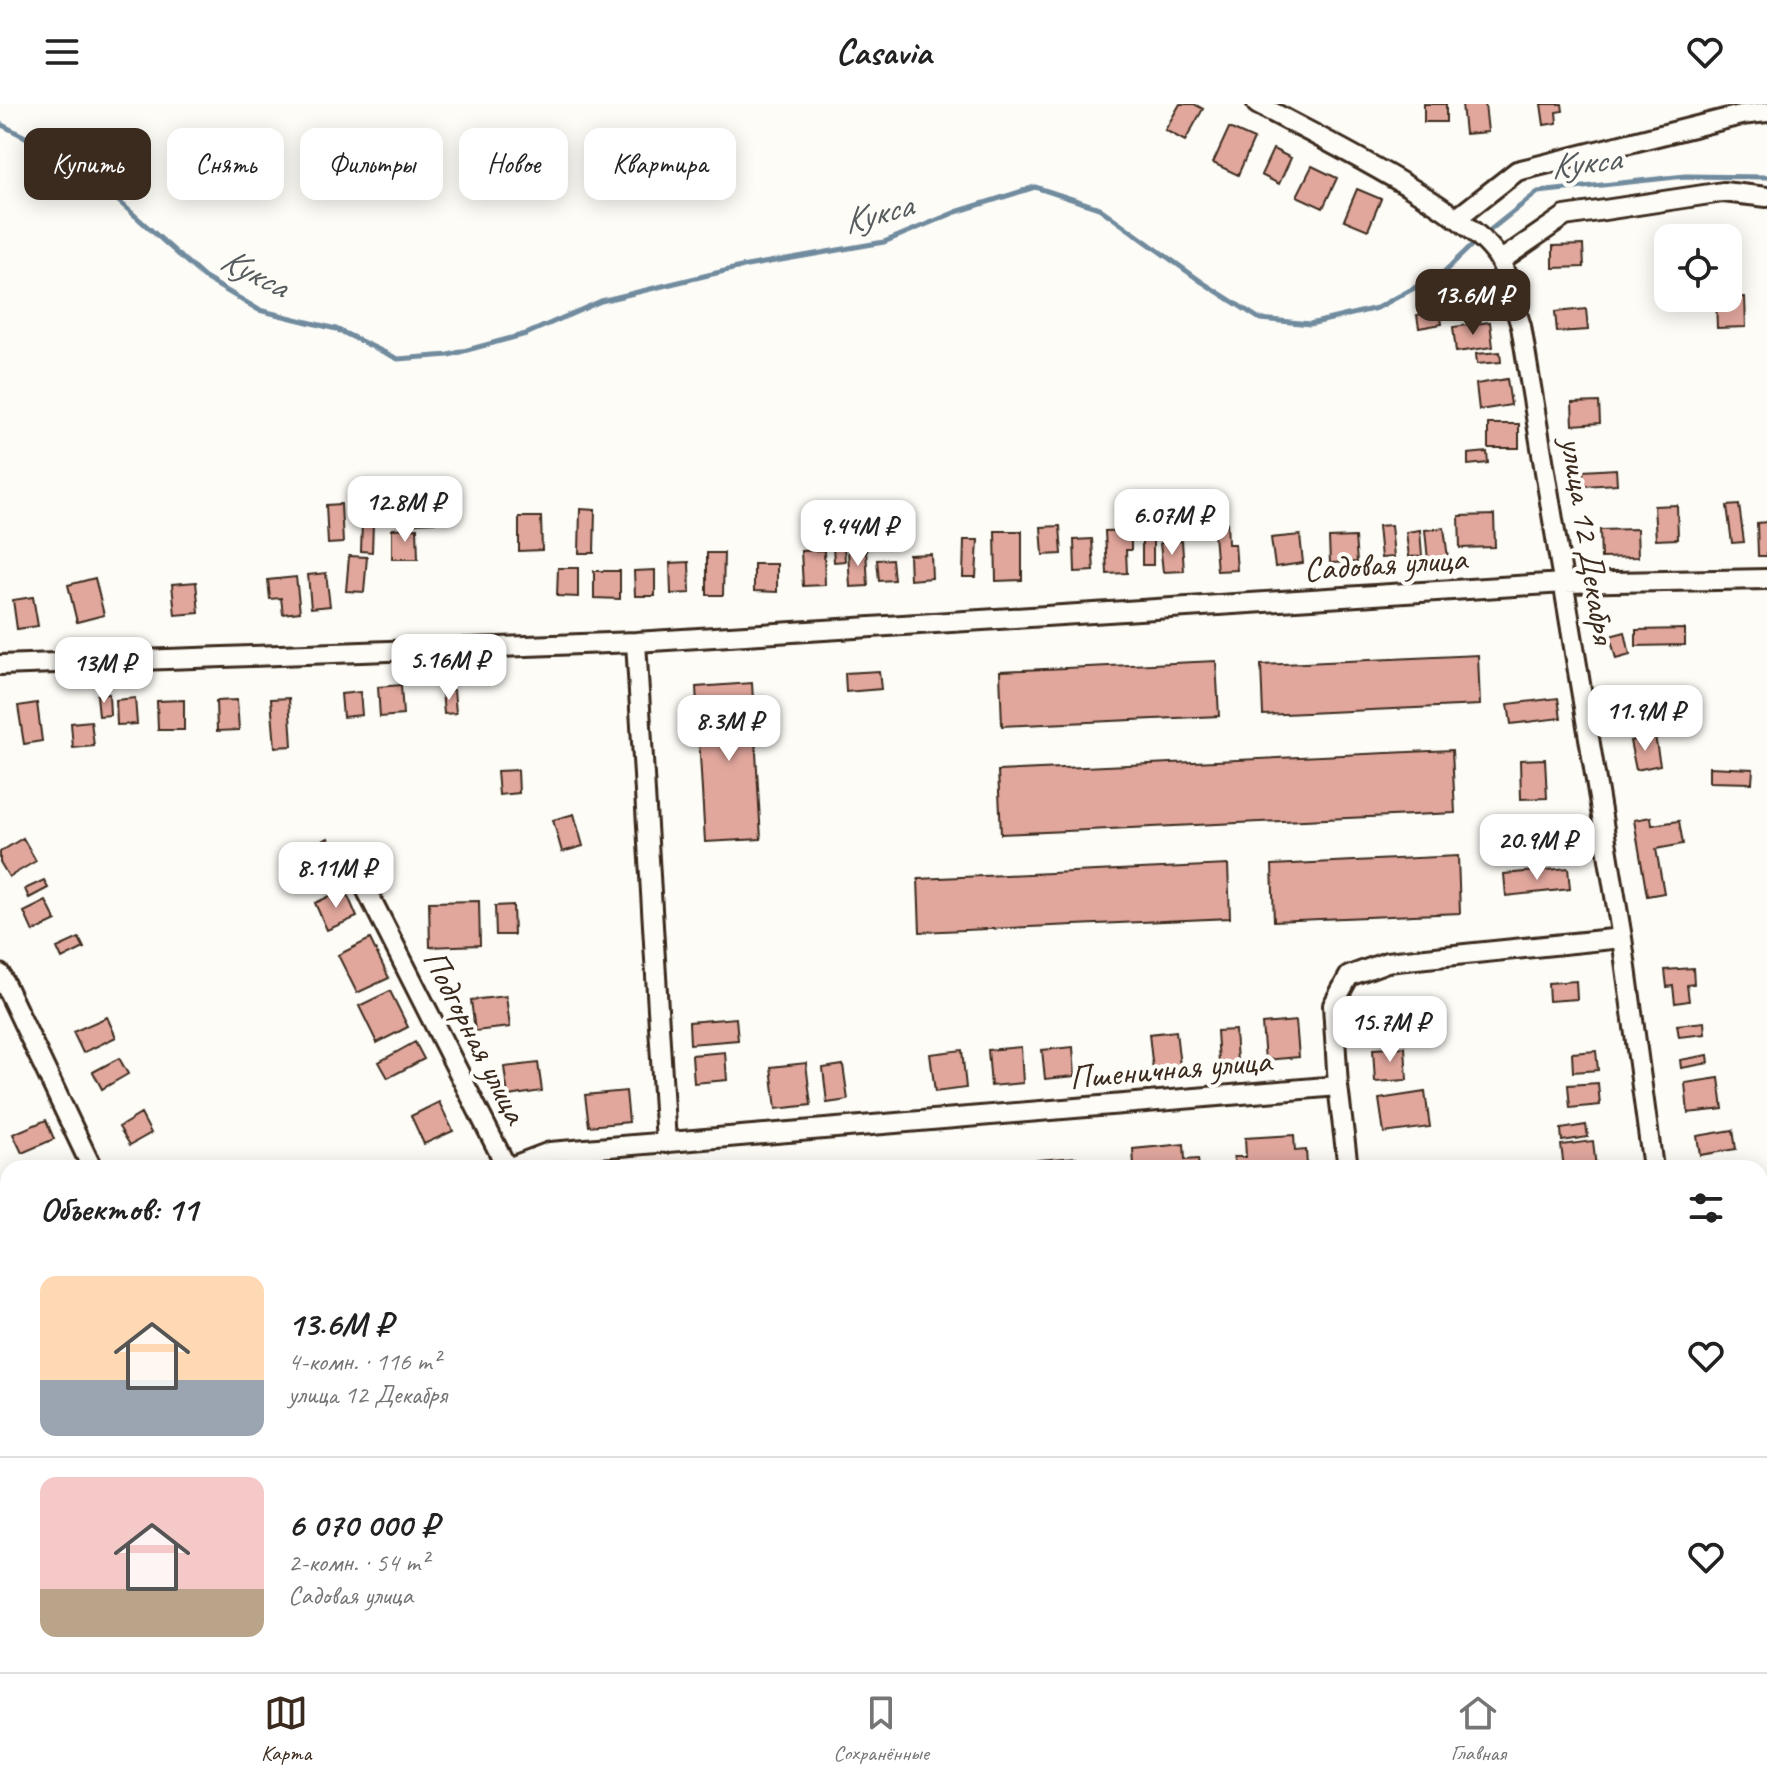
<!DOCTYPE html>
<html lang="ru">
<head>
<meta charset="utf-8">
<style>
  body { margin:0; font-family:Caveat,sans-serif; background:#f2f2f2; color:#222; height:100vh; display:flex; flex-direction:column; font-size:30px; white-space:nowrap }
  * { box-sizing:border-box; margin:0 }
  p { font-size:26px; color:#767676 }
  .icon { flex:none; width:44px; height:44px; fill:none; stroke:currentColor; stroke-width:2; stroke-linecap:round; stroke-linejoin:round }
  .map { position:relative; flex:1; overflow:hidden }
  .details { position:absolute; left:0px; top:1056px; width:1768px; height:512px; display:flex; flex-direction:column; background:#fff; border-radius:24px 24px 0 0; box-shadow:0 4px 20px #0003 }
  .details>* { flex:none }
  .guide { position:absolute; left:24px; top:24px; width:800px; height:72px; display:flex; gap:16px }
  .controls { position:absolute; left:1654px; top:120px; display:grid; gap:16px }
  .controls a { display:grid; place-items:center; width:88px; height:88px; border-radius:16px; background:#fff; box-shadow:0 4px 20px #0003; font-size:40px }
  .price { position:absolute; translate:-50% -68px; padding:0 18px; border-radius:16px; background:#fff; color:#222; font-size:26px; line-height:52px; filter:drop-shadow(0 2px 4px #0008) }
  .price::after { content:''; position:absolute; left:50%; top:48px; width:24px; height:18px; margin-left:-12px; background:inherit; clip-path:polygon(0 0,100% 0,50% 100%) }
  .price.selected { background:#3b2a1e; color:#fff }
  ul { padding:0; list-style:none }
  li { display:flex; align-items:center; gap:24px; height:200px; padding:0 40px }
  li+li { border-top:2px solid #e0e0e0 }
  li span { display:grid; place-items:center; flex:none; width:224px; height:160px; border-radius:16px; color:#555 }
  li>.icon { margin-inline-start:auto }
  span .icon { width:96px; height:96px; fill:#fffc; stroke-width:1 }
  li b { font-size:34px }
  h2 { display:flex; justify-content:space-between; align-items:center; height:96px; padding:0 40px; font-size:34px }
  .chip { padding:0 28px; border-radius:16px; background:#fff; box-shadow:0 4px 20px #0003; font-size:28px; line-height:72px }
  .chip.selected { background:#3b2a1e; color:#fff }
  header { display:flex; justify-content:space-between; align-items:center; height:104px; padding:0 40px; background:#fff; font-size:36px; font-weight:600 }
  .tab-bar { display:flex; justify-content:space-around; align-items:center; height:112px; border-top:2px solid #e0e0e0; background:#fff; font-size:22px; color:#767676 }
  .tab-bar a { display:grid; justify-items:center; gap:4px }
  .tab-bar .selected { color:#3b2a1e }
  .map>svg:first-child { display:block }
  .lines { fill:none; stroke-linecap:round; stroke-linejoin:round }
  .stream { stroke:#718b9e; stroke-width:5 }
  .building { fill:#e1a79d; stroke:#3b2a1e; stroke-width:2 }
  .minor-casing { stroke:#3b2a1e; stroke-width:24 }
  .minor { stroke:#fdfcf7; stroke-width:18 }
  .labels { text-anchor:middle; stroke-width:8; stroke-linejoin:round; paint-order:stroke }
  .street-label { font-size:34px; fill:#3b2a1e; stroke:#fdfcf7 }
  .water-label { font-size:36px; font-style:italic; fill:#565b5e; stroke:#fdfcf7 }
</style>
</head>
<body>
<header><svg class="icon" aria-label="menu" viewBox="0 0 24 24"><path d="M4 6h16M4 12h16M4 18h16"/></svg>Casavia<svg class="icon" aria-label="heart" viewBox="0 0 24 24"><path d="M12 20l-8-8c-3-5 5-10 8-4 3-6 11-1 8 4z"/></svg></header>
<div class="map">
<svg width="1767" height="1568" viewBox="0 0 1767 1568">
  <rect width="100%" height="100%" fill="#fdfcf7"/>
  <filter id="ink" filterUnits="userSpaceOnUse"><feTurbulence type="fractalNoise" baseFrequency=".0125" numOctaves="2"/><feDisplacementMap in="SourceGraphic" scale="16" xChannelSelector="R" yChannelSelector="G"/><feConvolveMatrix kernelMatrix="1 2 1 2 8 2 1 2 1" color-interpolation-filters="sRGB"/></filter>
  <g filter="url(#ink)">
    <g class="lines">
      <!-- stream -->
      <path class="stream" d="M0,20l35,18 61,39 109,97 54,32 77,19 62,30 51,-4 77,-21 75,-33 140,-34 143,-25 72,-30 79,-25 64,21 103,74 58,37 50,5 67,-16 67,-36 32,-31
        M1484,131l54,-43 147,-16 82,1"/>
    </g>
    <!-- building -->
    <path class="building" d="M1180,0h14l9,5 -18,32 -20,-11z
      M1424,0h22v18h-22z
      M1462,0h23l3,28 -23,2z
      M1541,0h21l1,7 -7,1 1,11 -13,2z
      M1229,24l25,11 -16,36 -25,-12z
      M1273,45l18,9 -12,26 -18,-9z
      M1312,62l25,12 -14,30 -26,-12z
      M1357,85l24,10 -13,31 -24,-10z
      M1583,141l1,22 -31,1v-22z
      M1745,193l1,30 -29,1 -1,-30z
      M1586,205l2,21 -31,2 -2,-20z
      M1440,207l2,13 -23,4 -2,-13z
      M1490,218l3,25 -37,5 -3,-25z
      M1500,248l1,10 -24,2 -1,-10z
      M1507,275l4,26 -32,5 -3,-26z
      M1599,298l1,21 -27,2 -1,-22z
      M1488,320h31v24h-31z
      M1487,348l1,11 -20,2v-11z
      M1616,365l1,15 -33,2 -1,-15z
      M1135,395l2,24 -11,1 -2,-24z
      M341,400l2,39 -15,1 -2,-39z
      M1677,401l1,34 -22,1 -2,-34z
      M1739,401l5,37 -12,1 -5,-37z
      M435,402v16l-21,1 -1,-16z
      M580,405l15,1 -1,43h-15z
      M1494,411l1,32 -35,1 -1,-32z
      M519,413h22l1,33 -23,1z
      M1227,417l1,23h7l2,26 -20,1 -4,-49z
      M1767,418v34h-9l-1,-33z
      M362,419h11l-1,29 -11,-1z
      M1391,421l3,32 -13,1 -3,-32z
      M1060,422l2,28 -19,1 -2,-28z
      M417,424l1,31h-26v-30z
      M1142,424h11v37h-11z
      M1444,424l4,30 -20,2 -3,-30z
      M1637,425l1,28 -37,1 -1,-28z
      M1131,426v20h-5l1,23 -20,1 -2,-43z
      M1420,426l2,26 -13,1 -3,-25z
      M843,427l2,30 -11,1 -2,-30z
      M995,427h27v49l-26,1z
      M1300,431l3,28 -28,4 -4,-29z
      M1355,433l2,25 -27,1 -1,-25z
      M1092,435l2,32 -19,1 -1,-32z
      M964,436h14l-2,37h-13z
      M1182,437l2,30 -21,1 -3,-29z
      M866,445l2,37 -18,1 -2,-37z
      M824,446l1,35 -22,1 -2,-35z
      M707,449h17l-1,42h-16z
      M931,450l1,24 -22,2 -1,-25z
      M349,452l18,1 -3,35 -18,-1z
      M892,455l2,21 -15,1 -2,-21z
      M689,458l1,31 -19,1 -1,-31z
      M754,460h23v28l-23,-1z
      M558,464h20v29l-21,-1z
      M655,466v26h-20l-1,-25z
      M594,467h26v28l-26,-1z
      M326,469l4,33 -19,2 -3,-33z
      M296,473l4,35 -17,2 -2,-16 -11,1 -2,-19z
      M95,474l9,37 -27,7 -9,-37z
      M196,478l3,31 -24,2 -3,-31z
      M33,493l5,29 -21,3 -4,-29z
      M1685,525v16l-49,1v-16z
      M1625,528l5,23 -14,4 -6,-23z
      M1478,551l2,50 -217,10 -2,-50z
      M1216,557l3,55 -217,10 -2,-55z
      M879,567l2,18 -35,3 -1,-19z
      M752,579l9,156 -56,3 -9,-155z
      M401,581l2,30 -23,2 -2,-30z
      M454,586l2,23 -12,1 -2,-23z
      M360,588l2,23 -19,2 -2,-23z
      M109,590l1,21 -11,1 -2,-21z
      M135,594l2,26 -20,1 -1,-25z
      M289,594l3,48 -17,1 -4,-48z
      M1558,594l3,20 -50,6 -3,-20z
      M184,596v30h-26l-1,-29z
      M237,596l2,30 -22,1 -1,-30z
      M37,599l5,38 -18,3 -6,-38z
      M91,617l3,25 -21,2 -2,-25z
      M1655,632l5,29 -24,5 -6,-29z
      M1452,646l3,63 -454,21 -3,-63z
      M1545,655l2,39 -26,1 -1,-39z
      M1709,663l44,2 -1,14 -43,-1z
      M518,666l1,23 -20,2 -2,-24z
      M574,710l9,32 -21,6 -9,-32z
      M1651,713l1,8 27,-4 4,23 -27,5 8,44 -17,3 -13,-76z
      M23,734l13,23 -27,16 -9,-15v-10z
      M328,734l16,36 -34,15 -16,-36z
      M1458,752l2,57 -186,8 -2,-56z
      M1228,761l2,53 -310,14 -2,-53z
      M1568,764l2,21 -64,7 -2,-22z
      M44,776l4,8 -19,10 -4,-9z
      M345,785l12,28 -30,13 -12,-27z
      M46,797l10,20 -23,11 -9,-20z
      M479,797l1,44 -50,2 -1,-45z
      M513,801l1,30h-18l-1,-29z
      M79,834l5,10 -22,11 -5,-11z
      M370,835l19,39 -32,15 -19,-38z
      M1693,864l1,16 -7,1 2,16 -14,2 -2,-17 -6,1 -2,-17z
      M1576,877l1,18 -28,2 -1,-18z
      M390,887l18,36 -31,16 -18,-37z
      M506,892l4,31 -35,4 -4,-31z
      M1402,894l3,36 -17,1 -1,-10 -18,1 -2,-25z
      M107,913l9,20 -33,16 -10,-21z
      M736,914l2,22 -48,4 -1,-22z
      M1296,917l3,36 -34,3 -3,-36z
      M1704,918l1,12 -26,3 -2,-12z
      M1235,926l2,32 -18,1 -2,-32z
      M1176,927l4,35 -27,4 -4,-36z
      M415,938l9,17 -36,19 -9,-16z
      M1021,943l2,36 -32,3 -3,-36z
      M1073,943l2,29 -30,3 -3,-29z
      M1405,943l2,33 -32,2 -2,-33z
      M962,946l4,38 -31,4 -5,-38z
      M1596,947l2,19 -25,2 -1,-19z
      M725,948l2,28 -33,3 -2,-28z
      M1708,951l1,8 -28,5 -1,-8z
      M119,954l9,16 -26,15 -9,-17z
      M538,959l4,28 -34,5 -4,-29z
      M806,959l5,42 -35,4 -5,-42z
      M843,961l5,35 -21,3 -4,-35z
      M1719,974l4,31 -35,4 -3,-30z
      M1598,979l2,22 -30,3 -2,-23z
      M626,987l3,31 -40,4 -4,-31z
      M1425,988l5,35 -46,6 -5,-34z
      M439,998l14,29 -29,13 -13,-28z
      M141,1010l10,19 -21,12 -11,-18z
      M46,1016l8,19 -32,14 -9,-19z
      M1586,1021l2,12 -26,4 -1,-12z
      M1733,1026l3,19 -36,6 -3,-19z
      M1294,1031l1,16 11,-1 1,16 -72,2 -1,-11h12l-1,-19z
      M1593,1037l3,27h-32l-3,-23z
      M1184,1040l1,16 13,-1 1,9h-75v-2l10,-1 -1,-16z
      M1076,1053l1,11h-50l-1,-7z
      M1767,1372v24h-7v-23z
      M8,1515v41l-8,2v-40z
      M1492,1560h25l2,8h-24z"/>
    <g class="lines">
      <defs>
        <path id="minor" d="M1257,0c53,29 219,109 243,157 10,20 14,45 21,65l101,612 31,230
          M1457,114l60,-47 224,-56 26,-3
          M1500,157l65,-45 158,-24 44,5
          M636,538l30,501
          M0,561l636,-23 928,-59 203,-4
          M367,787l140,277
          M0,870l92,194
          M1338,982l10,82
          M508,1064l42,-16 788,-66 -5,-81 16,-29 38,-14 235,-24
          M1760,1099l7,-1
          M290,1560l3,8
          M1748,1560l2,8"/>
      </defs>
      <!-- minor casing -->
      <use href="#minor" class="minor-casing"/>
      <!-- minor -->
      <use href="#minor" class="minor"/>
    </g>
  </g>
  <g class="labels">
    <!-- street labels -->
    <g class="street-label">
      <text transform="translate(1589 436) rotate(81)" y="12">улица 12 Декабря</text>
      <text transform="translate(1385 459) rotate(-4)" y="12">Садовая улица</text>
      <text transform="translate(476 932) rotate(63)" y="12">Подгорная улица</text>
      <text transform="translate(1170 964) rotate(-5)" y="12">Пшеничная улица</text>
    </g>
    <!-- water labels -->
    <g class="water-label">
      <text transform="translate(1585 57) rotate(-7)" y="13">Кукса</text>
      <text transform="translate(877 108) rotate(-15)" y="13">Кукса</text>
      <text transform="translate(255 167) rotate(27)" y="13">Кукса</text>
    </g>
  </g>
</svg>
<div class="controls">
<a><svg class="icon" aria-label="locate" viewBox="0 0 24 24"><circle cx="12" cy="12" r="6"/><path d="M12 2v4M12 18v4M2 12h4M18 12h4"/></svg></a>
</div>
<b class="price selected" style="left:1473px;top:233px">13.6M ₽</b>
<b class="price" style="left:405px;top:440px">12.8M ₽</b>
<b class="price" style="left:1172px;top:453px">6.07M ₽</b>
<b class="price" style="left:858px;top:464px">9.44M ₽</b>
<b class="price" style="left:449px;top:598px">5.16M ₽</b>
<b class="price" style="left:104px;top:601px">13M ₽</b>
<b class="price" style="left:1645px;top:649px">11.9M ₽</b>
<b class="price" style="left:729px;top:659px">8.3M ₽</b>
<b class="price" style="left:1537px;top:778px">20.9M ₽</b>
<b class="price" style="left:336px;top:806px">8.11M ₽</b>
<b class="price" style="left:1390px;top:960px">15.7M ₽</b>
<div class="guide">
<a class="chip selected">Купить</a>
<a class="chip">Снять</a>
<a class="chip">Фильтры</a>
<a class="chip">Новое</a>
<a class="chip">Квартира</a>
</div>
<section class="details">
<h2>Объектов: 11<svg class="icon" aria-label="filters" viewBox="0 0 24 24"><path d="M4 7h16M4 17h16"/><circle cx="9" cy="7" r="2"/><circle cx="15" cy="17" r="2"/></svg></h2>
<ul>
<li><span style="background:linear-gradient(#ffd9b3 65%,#9aa5b1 0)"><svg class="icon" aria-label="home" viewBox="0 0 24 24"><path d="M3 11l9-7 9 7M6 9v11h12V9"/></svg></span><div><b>13.6M ₽</b><p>4-комн. · 116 m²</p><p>улица 12 Декабря</p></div><svg class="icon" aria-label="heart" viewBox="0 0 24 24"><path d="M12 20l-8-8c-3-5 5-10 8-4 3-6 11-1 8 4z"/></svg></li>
<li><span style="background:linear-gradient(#f6c9c9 70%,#b9a48a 0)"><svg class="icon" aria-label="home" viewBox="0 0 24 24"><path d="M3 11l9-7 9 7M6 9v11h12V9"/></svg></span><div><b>6 070 000 ₽</b><p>2-комн. · 54 m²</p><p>Садовая улица</p></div><svg class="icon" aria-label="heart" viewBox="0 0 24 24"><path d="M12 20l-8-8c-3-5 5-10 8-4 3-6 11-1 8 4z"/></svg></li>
</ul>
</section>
</div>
<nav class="tab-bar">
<a class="selected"><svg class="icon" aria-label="map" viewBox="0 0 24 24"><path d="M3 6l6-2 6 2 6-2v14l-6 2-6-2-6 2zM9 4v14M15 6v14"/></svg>Карта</a>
<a><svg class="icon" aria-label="saved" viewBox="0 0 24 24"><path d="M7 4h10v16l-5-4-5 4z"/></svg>Сохранённые</a>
<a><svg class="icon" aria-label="home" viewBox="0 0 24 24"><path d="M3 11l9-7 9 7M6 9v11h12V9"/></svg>Главная</a>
</nav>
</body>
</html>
